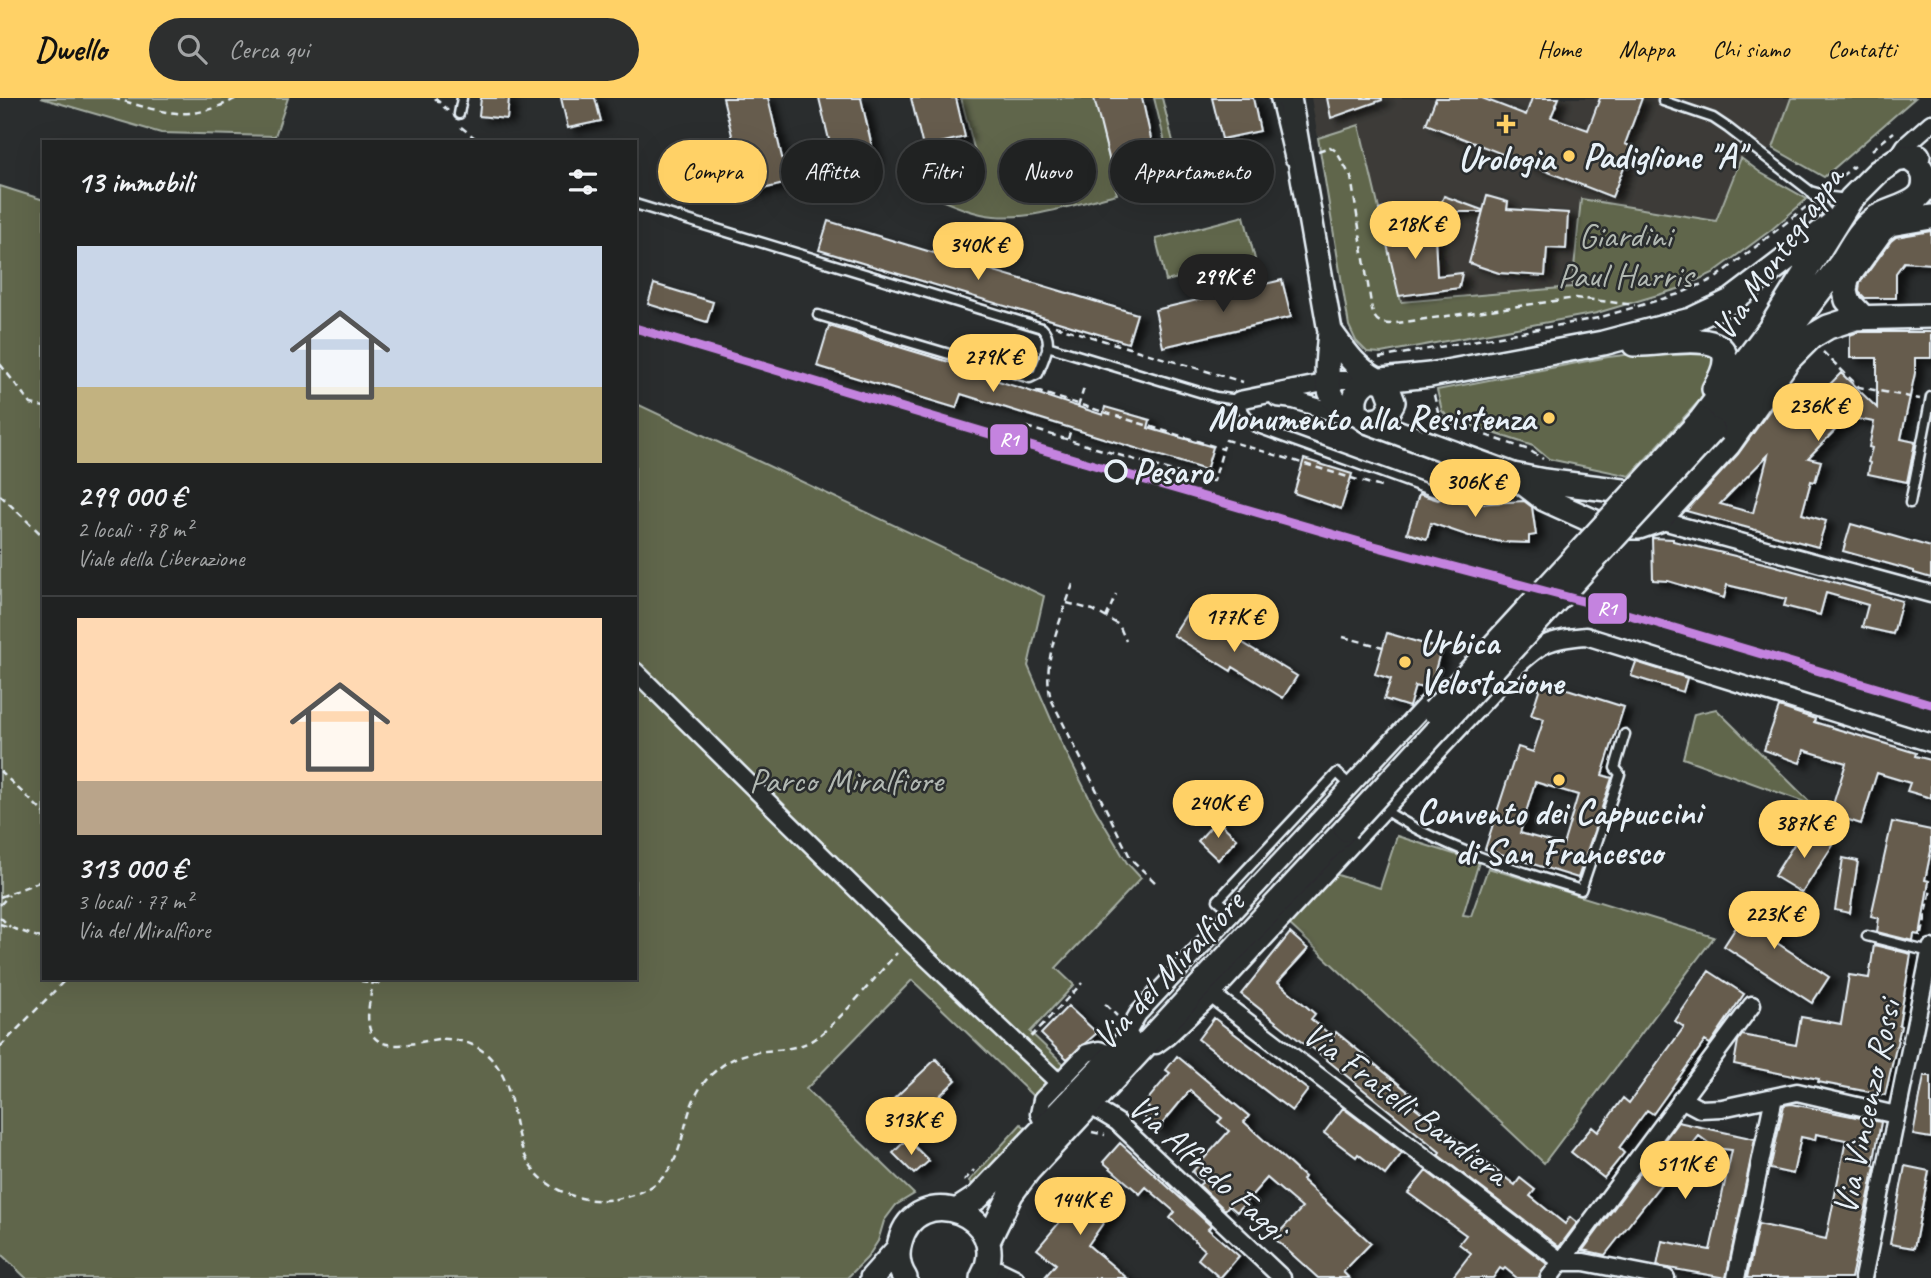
<!DOCTYPE html>
<html lang="it">
<head>
<meta charset="utf-8">
<style>
  body { margin:0; font-family:Caveat,sans-serif; background:#2d2f2f; color:#f1f3f6; height:100vh; display:flex; flex-direction:column; font-size:26px; white-space:nowrap }
  * { box-sizing:border-box; margin:0 }
  p { font-size:23px; color:#a2a4a5 }
  .icon { flex:none; width:38px; height:38px; fill:none; stroke:currentColor; stroke-width:2; stroke-linecap:round; stroke-linejoin:round }
  .map { position:relative; flex:1; overflow:hidden }
  .panel { position:absolute; left:42px; top:42px; width:595px; height:840px; display:flex; flex-direction:column; background:#202222; border-radius:0px; box-shadow:0 7px 28px #0002,0 0 0 2px #3d3f40 }
  .panel>* { flex:none }
  .top-card { position:absolute; left:658px; top:42px; width:665px; height:63px; display:flex; gap:14px }
  .price { position:absolute; translate:-50% -60px; padding:0 16px; border-radius:24px; background:#ffd166; color:#111; font-size:23px; line-height:46px; filter:drop-shadow(0 2px 4px #0008) }
  .price::after { content:''; position:absolute; left:50%; top:42px; width:21px; height:16px; margin-left:-10px; background:inherit; clip-path:polygon(0 0,100% 0,50% 100%) }
  .price.on { background:#222; color:#fff }
  ul { padding:0; list-style:none }
  li { display:grid; align-content:center; gap:14px; height:371px; padding:0 35px }
  li+li { border-top:2px solid #3d3f40 }
  li span { display:grid; place-items:center; height:217px; border-radius:0px; color:#555 }
  li>.icon { margin-inline-start:auto }
  span .icon { width:126px; height:126px; fill:#fffc; stroke-width:1 }
  li b { font-size:30px }
  h2 { display:flex; justify-content:space-between; align-items:center; height:84px; padding:0 35px; font-size:30px }
  .pill { padding:0 24px; border-radius:32px; background:#202222; box-shadow:0 7px 28px #0002,0 0 0 2px #3d3f40; font-size:24px; line-height:63px }
  .pill.on { background:#ffd166; color:#111 }
  header { display:flex; align-items:center; gap:42px; box-sizing:border-box; height:98px; padding:0 35px; background:#ffd166; color:#111 }
  header strong { font-size:33px }
  nav { display:flex; gap:38px; margin-inline-start:auto; font-size:24px }
  .search { width:490px; height:63px; background:#2d2f2f; display:flex; align-items:center; gap:18px; box-sizing:border-box; padding:0 24px; border-radius:38px; color:#a2a4a5; font-size:26px }
  .map>svg:first-child { display:block }
  .built { fill:#3c3b38 }
  .green { fill:#60664c; stroke:#a4aca2; stroke-width:2 }
  .building { fill:#665c4e; stroke:#e8f1f8; stroke-width:2; fill-rule:evenodd; filter:url(#shadow) }
  .lines { fill:none; stroke-linecap:round; stroke-linejoin:round }
  .lane-casing { stroke:#e8f1f8; stroke-width:13 }
  .street-casing { stroke:#e8f1f8; stroke-width:21 }
  .secondary-casing { stroke:#e8f1f8; stroke-width:28 }
  .path { stroke:#e8f1f8; stroke-width:2.5; stroke-dasharray:7 5; stroke-linecap:butt }
  .lane { stroke:#2a2d2e; stroke-width:8 }
  .street { stroke:#2a2d2e; stroke-width:16 }
  .secondary { stroke:#2a2d2e; stroke-width:23 }
  .secondary-bridge-casing { stroke:#e8f1f8; stroke-width:28; stroke-linecap:butt }
  .secondary-bridge { stroke:#2a2d2e; stroke-width:23 }
  .rail-1-casing { stroke:#2a2d2e; stroke-width:14 }
  .rail-1 { stroke:#c483df; stroke-width:9 }
  .poi-dot { fill:#ffd166; stroke:#2a2d2e; stroke-width:2.5 }
  .stop-dot { fill:#2a2d2e; stroke:#e8f1f8; stroke-width:3.5 }
  .labels { text-anchor:middle; stroke-width:5; stroke-linejoin:round; paint-order:stroke }
  .poi-label { font-size:35px; font-weight:bold; fill:#e8f1f8; stroke:#2a2d2e; text-anchor:start }
  .park-label { font-size:35px; fill:#b2b9b3; stroke:#2a2d2e }
  .street-label { font-size:35px; fill:#e8f1f8; stroke:#2a2d2e }
  .stop-label { font-size:35px; font-weight:bold; fill:#e8f1f8; stroke:#2a2d2e; text-anchor:start }
  .line-badge { stroke:#2a2d2e; stroke-width:2.5 }
  .badge-label { font-size:19px; text-anchor:middle; font-weight:bold; fill:#fff }
</style>
</head>
<body>
<header>
<strong>Dwello</strong>
<div class="search"><svg class="icon" aria-label="search" viewBox="0 0 24 24"><circle cx="10" cy="10" r="6"/><path d="M15 15l6 6"/></svg>Cerca qui</div>
<nav><a>Home</a><a>Mappa</a><a>Chi siamo</a><a>Contatti</a></nav>
</header>
<div class="map">
<svg width="1931" height="1180" viewBox="0 0 1931 1180">
  <defs>
    <filter id="shadow"><feDropShadow dx="8" dy="4.5" stdDeviation="3.5" flood-color="#0009"/></filter>
  </defs>
  <rect width="100%" height="100%" fill="#2a2d2e"/>
  <filter id="ink" filterUnits="userSpaceOnUse"><feTurbulence type="fractalNoise" baseFrequency=".0143" numOctaves="2"/><feDisplacementMap in="SourceGraphic" scale="14" xChannelSelector="R" yChannelSelector="G"/><feConvolveMatrix kernelMatrix="1 2 1 2 8 2 1 2 1" color-interpolation-filters="sRGB"/></filter>
  <g filter="url(#ink)">
    <!-- built -->
    <path class="built" d="M1311,0h480l-18,50 -32,10 -25,63 -135,-22 -9,88 -171,16 -42,-178 -41,13z"/>
    <!-- green -->
    <path class="green" d="M41,0h247l-13,38 -114,-3z
      M961,0h134l22,96c-39,9 -83,26 -123,22 -22,-2 -43,-12 -63,-20l-11,-31 55,-13z
      M1154,0h8l20,79 -8,2z
      M1791,0h124l-91,79 -51,-29z
      M1359,27l42,177 171,-15 9,-88 135,22 25,-63 20,15 46,26 -36,31 -58,43 -35,16 -81,24 -216,40 -14,-1 -11,-11 -7,-15 -31,-188z
      M0,88l44,14v778h591v-575l409,193 -16,70 32,74 35,69 32,54 14,15 -85,90 18,17 -44,47 36,34 -31,32 -123,-118 -106,109 108,105 -18,11 -12,16 -6,20 -11,17 -20,20h-821l-26,-25z
      M1244,118l11,43 -89,22 -10,-42z
      M1700,248l18,9 -2,20 -16,25 -70,76 -81,-17 -16,-13 -82,-27 -9,-8 -5,-21 171,-33z
      M1716,611l97,96 -130,-47 11,-44z
      M1397,738l82,26 -16,53 8,1 17,-48 226,69 -170,226 -256,-240 46,-49 46,14z
      M1021,1026l10,8 -53,57 -9,-8z"/>
    <!-- building -->
    <path class="building" d="M481,0h28l-2,21 -28,-3z
      M561,0h34l6,23 -33,7z
      M723,0h45l20,85 -42,10z
      M819,0h42l14,62 -39,9z
      M911,0h45l9,39 -42,10z
      M1094,0h48l12,54 -44,10z
      M1212,0h41l7,33 -38,8z
      M1327,0h55v2l-51,18z
      M1436,0h46l44,17 6,-17h27l-8,19 37,13 12,-32h42l-17,46 7,3 -20,50 -186,-73z
      M1444,98l38,14v2h-30l-2,7 -13,-5z
      M1487,98l21,6 -1,7 61,4 -2,36 -19,-1 -2,28 -46,-3 -30,-10z
      M1391,108l7,32 37,-1 2,39 25,-3 -3,15 -60,8 -20,-86z
      M828,123l309,93 -9,29 -309,-93z
      M1931,133v33l-27,-2 -8,11v25h-31l-6,-6 1,-9 31,-42 5,-4z
      M1282,182l9,37 -128,30 -8,-37z
      M654,186l59,18 -6,20 -59,-18z
      M829,228l140,42 -1,3 135,44 2,-8 45,13 -2,8 65,19 -7,23 -245,-76 -5,14 -139,-42z
      M1858,234h73v26h-16v15l-14,66 14,3 -8,40 -39,-8 2,-11 -2,-1 4,-14 -3,-1 5,-25 -26,-5 -40,41 13,3 -6,21 -4,-1 -9,33 24,7 -8,26 -132,-36 52,-57 42,-58 20,19 41,-42 36,35v-50h-27v-23zM1768,357l-15,58 -33,-9z
      M1304,361l48,15 -11,35 -47,-16z
      M1419,396l19,6 4,-2 33,6 49,-3 8,6 4,28 -7,1v7l-27,-1 -33,-6 -38,-13 -4,16 -20,-6z
      M1851,426l80,23v31l-17,-5v-2l-71,-20z
      M1652,440l21,1v2l99,24 130,36 -9,33 -31,-7 6,-22 -42,-12 -6,22 -36,-9 2,-7 -59,-14 -3,13 -56,-17 -15,-1z
      M1189,512l108,66 -14,22 -50,-31 -2,4 -58,-36z
      M1387,535l54,16 -10,36 -5,4 -11,-3 -6,21 -25,-8 7,-20 -16,-5z
      M1636,564l51,16 -4,14 -52,-16z
      M1542,583l82,26 -22,68 10,3 -34,100 -93,-29 33,-102 15,5 11,-33 -13,-4zM1535,684l43,13 -15,50 -43,-12z
      M1779,609l36,12 -1,3 102,31 -1,3 16,4v38l-24,-7 3,-8 -33,-10 -16,51 -31,-10 16,-51 -42,-13 -4,13 -36,-13z
      M1217,722l20,19 -19,21 -20,-19z
      M1892,724l39,8v21l-6,29 4,1 -9,54 -6,-1 -1,7 -36,-9 2,-14 -8,-2z
      M1805,729l28,18 -31,48 -28,-17z
      M1843,760l15,3 -8,52 -15,-3z
      M1755,800l33,21 -14,22 55,36 -17,26 -88,-57z
      M1290,835l18,16 -30,33 37,32 -4,5 22,18 3,-5 76,63 -5,6 108,84 5,-7 15,12 -5,6 35,28 5,-7 7,6 -18,24 -121,-92 2,-3 -130,-106 -1,2 -68,-54z
      M1874,847l37,9 -12,71 2,1 -16,69 -67,-13 1,-3 -26,-5v2l-59,-12 4,-23 4,-6 54,10 5,-28 40,7 8,-49 20,3z
      M1709,873l35,23 -34,50 -5,-3 -52,73 -6,-4 -28,38 5,5 -20,25 -33,-26 21,-25 6,5 25,-34 6,5 55,-76 -9,-6z
      M1068,908l29,27 -30,26 -26,-25z
      M1214,920l94,72 -16,21 -94,-72z
      M1177,958l72,60 -5,6 60,55 -2,3 69,63 -28,29 6,6h-31l-44,-40 28,-30 -35,-30 -30,34 -8,-7 -4,5 -26,-25 4,-3 -11,-10 37,-41 -11,-9 4,-4 -32,-28 -32,39 -15,-13 6,-8 -5,-4 26,-31 -4,-3z
      M936,961l20,21 -52,50 -21,-21z
      M1924,978h7v62l-18,-3z
      M1792,1006l89,18 -8,43 2,1 -24,112h-104l11,-54 68,15 20,-99 -30,-6 -1,6 -14,-3 -8,37 -23,-5 14,-64z
      M1343,1010l59,45 -17,22 -27,-21 -2,3 -32,-24z
      M1678,1024l77,17 -29,139 -69,-12 5,-25 48,9 22,-100 -17,-2 -16,-12 -94,119 -22,-5z
      M907,1041l22,22 -15,13 -21,-21z
      M1120,1045l91,83 -3,3 31,27 -19,22 -22,-19 7,-9 -35,-32 5,-6 -29,-25 -6,7 -37,-32z
      M1905,1068l24,5 -15,77 -24,-4z
      M1426,1073l121,93 -8,14h-22l-12,-10 -2,2 -3,-2 -7,10h-41l19,-25 -12,-9 7,-9 -58,-42z
      M1085,1082l32,23 -29,42 39,33h-83l12,-14 -19,-15 27,-32 -4,-3z"/>
    <g class="lines">
      <defs>
        <path id="lane" d="M1275,0l15,62
          M1664,0l-1,3 50,17 15,10 82,63 24,30
          M459,16l3,-16
          M1810,93l21,6 17,2
          M635,106l407,124c13,12 1,32 -4,46l-8,4 -212,-63
          M1047,248l169,51 23,3 1,6 15,21 183,66 39,-15 19,-2
          M1910,405l21,-106
          M1383,711c61,40 130,60 198,81l39,-116 -5,-6 10,-34
          M1233,815l-15,-13 119,-127 14,13
          M1867,838l63,16"/>
        <path id="street" d="M1896,62l9,-14 26,-23
          M1277,300l17,2 55,17
          M1239,302l100,-20h30
          M1659,422l272,74
          M635,573l273,269 151,143
          M1212,897l350,267
          M1156,947l11,-8 45,-42 302,-326c28,-26 34,-30 72,-33l345,107
          M1681,1001l19,10 22,-1 75,-16 99,23
          M1089,1007l28,17 165,156
          M1045,1029l-6,-13 3,-14 45,-47 12,-3 15,5 24,-41 298,-320
          M1562,1164h22l82,16
          M988,1167l27,13
          M1549,1180l203,-273
          M1736,1180l38,-181
          M1863,1180l68,-330"/>
        <path id="secondary" d="M1289,0l41,233c-1,20 -9,55 7,72 5,5 13,8 20,11
          M1862,218l-15,-16 -2,-9 2,-13 34,-47 9,-7 41,-7
          M1849,220l82,-2
          M1330,233c14,19 24,36 46,48
          M1634,246c34,2 122,-24 80,45
          M1376,281l10,4 7,19 -9,16 -15,4 -12,-8c-6,-16 1,-33 19,-35z
          M1382,282l48,-5 173,-32 88,-23 40,-19 104,-79
          M1701,322l68,-90 82,-131 27,-27 18,-12 22,-4
          M1369,324l144,53 31,6 79,10 16,6 9,8
          M1713,332l128,-167c10,-16 18,-33 33,-44 17,-13 56,-13 50,-43 -2,-10 -10,-15 -19,-19
          M1513,377l31,24 51,23 26,5h18l20,-7 69,-75 61,-86 22,-22 17,-10 34,-11
          M958,1112l20,-13 150,-157
          M988,1143l23,-47 17,-23 318,-342
          M872,1180l26,-29
          M905,1180c-7,-11 -9,-23 -5,-36 16,-64 116,-27 82,36"/>
      </defs>
      <!-- lane casing -->
      <use href="#lane" class="lane-casing"/>
      <!-- street casing -->
      <use href="#street" class="street-casing"/>
      <!-- secondary casing -->
      <use href="#secondary" class="secondary-casing"/>
      <!-- path -->
      <path class="path" d="M113,0c50,14 75,26 124,0
        M435,0l13,13
        M461,29l19,15
        M1872,52l22,-18
        M1318,53l12,-4 6,4 15,26 21,133c3,11 7,13 18,14l186,-26 59,7
        M1832,86l22,-18
        M1055,228l188,56
        M1823,254l36,35 61,12
        M1379,260l219,-40 81,-24 37,-16 90,-71
        M0,266l31,40 13,3
        M1036,293l187,58 3,-9 158,48
        M1434,297l4,17 12,11 79,27 14,9
        M1078,309l6,-19
        M1026,329l176,53 12,1 9,-32
        M1068,341l3,-10
        M0,397l44,42
        M1073,486c-12,36 -32,77 -22,115l80,160 26,25
        M1067,505l26,7 26,15 7,16
        M1106,520l10,-24
        M1343,539l40,10
        M0,673l44,42
        M0,799l44,-17
        M0,807l9,-10
        M0,819l10,10
        M0,826l44,15
        M1922,836l9,-45
        M373,880c-1,16 -7,32 -4,48 6,31 49,15 70,13 14,-1 33,3 45,13 43,35 17,95 62,130 20,15 45,21 70,17 87,-15 51,-85 97,-126 34,-31 59,-16 94,-30 25,-11 69,-67 90,-90
        M361,883l23,3
        M1105,906l12,12
        M1031,939l51,-54
        M0,949l67,-69
        M1092,1034l13,3
        M964,1083l10,-11"/>
      <!-- lane -->
      <use href="#lane" class="lane"/>
      <!-- street -->
      <use href="#street" class="street"/>
      <!-- secondary -->
      <use href="#secondary" class="secondary"/>
      <defs>
        <path id="secondary-bridge" d="M1434,613l267,-291
          M1346,731l367,-399"/>
      </defs>
      <!-- secondary-bridge casing -->
      <use href="#secondary-bridge" class="secondary-bridge-casing"/>
      <!-- secondary-bridge -->
      <use href="#secondary-bridge" class="secondary-bridge"/>
      <defs>
        <path id="rail-1" d="M635,230l469,140 259,75 223,59 345,102"/>
      </defs>
      <!-- rail-1 casing -->
      <use href="#rail-1" class="rail-1-casing"/>
      <!-- rail-1 -->
      <use href="#rail-1" class="rail-1"/>
    </g>
  </g>
  <!-- markers -->
  <g class="poi-dot">
    <path d="M1502.5 15.5h7v7h7v7h-7v7h-7v-7h-7v-7h7z"/>
    <circle cx="1569" cy="58" r="7"/>
    <circle cx="1549" cy="320" r="7"/>
    <circle cx="1405" cy="564" r="7"/>
    <circle cx="1559" cy="682" r="7"/>
  </g>
  <circle class="stop-dot" cx="1116" cy="373" r="10"/>
  <g class="labels">
    <!-- poi labels -->
    <g class="poi-label">
      <text x="1583" y="70">Padiglione "A"</text>
      <text x="1506" y="72" text-anchor="middle">Urologia</text>
      <text x="1535" y="332" text-anchor="end">Monumento alla Resistenza</text>
      <text x="1419" y="556">Urbica<tspan x="1419" dy="40">Velostazione</tspan></text>
      <text x="1559" y="726" text-anchor="middle">Convento dei Cappuccini<tspan x="1559" dy="40">di San Francesco</tspan></text>
    </g>
    <!-- park labels -->
    <g class="park-label">
      <text x="1625" y="149">Giardini<tspan x="1625" dy="40">Paul Harris</tspan></text>
      <text x="846" y="694">Parco Miralfiore</text>
    </g>
    <!-- street labels -->
    <g class="street-label">
      <text transform="translate(1777 155) rotate(-55)" y="12">Via Montegrappa</text>
      <text transform="translate(1168 872) rotate(-47)" y="12">Via del Miralfiore</text>
      <text transform="translate(1406 1005) rotate(37)" y="12">Via Fratelli Bandiera</text>
      <text transform="translate(1866 1009) rotate(-78)" y="12">Via Vincenzo Rossi</text>
      <text transform="translate(1208 1069) rotate(42)" y="12">Via Alfredo Faggi</text>
    </g>
    <!-- stop labels -->
    <g class="stop-label">
      <text x="1133" y="385">Pesaro</text>
    </g>
  </g>
  <g class="line-badge">
    <rect x="989" y="325" width="40" height="33" rx="7" fill="#c483df"/>
    <rect x="1587" y="494" width="41" height="33" rx="7" fill="#c483df"/>
  </g>
  <g class="badge-label">
    <text x="1009" y="348">R1</text>
    <text x="1607" y="517">R1</text>
  </g>
</svg>
<b class="price" style="left:1415px;top:163px">218K €</b>
<b class="price" style="left:978px;top:184px">340K €</b>
<b class="price on" style="left:1223px;top:216px">299K €</b>
<b class="price" style="left:993px;top:296px">279K €</b>
<b class="price" style="left:1818px;top:345px">236K €</b>
<b class="price" style="left:1475px;top:421px">306K €</b>
<b class="price" style="left:1234px;top:556px">177K €</b>
<b class="price" style="left:1218px;top:742px">240K €</b>
<b class="price" style="left:1804px;top:762px">387K €</b>
<b class="price" style="left:1774px;top:853px">223K €</b>
<b class="price" style="left:911px;top:1059px">313K €</b>
<b class="price" style="left:1685px;top:1103px">511K €</b>
<b class="price" style="left:1080px;top:1139px">144K €</b>
<div class="top-card">
<a class="pill on">Compra</a>
<a class="pill">Affitta</a>
<a class="pill">Filtri</a>
<a class="pill">Nuovo</a>
<a class="pill">Appartamento</a>
</div>
<section class="panel">
<h2>13 immobili<svg class="icon" aria-label="filters" viewBox="0 0 24 24"><path d="M4 7h16M4 17h16"/><circle cx="9" cy="7" r="2"/><circle cx="15" cy="17" r="2"/></svg></h2>
<ul>
<li><span style="background:linear-gradient(#c9d6e8 65%,#c2b280 0)"><svg class="icon" aria-label="home" viewBox="0 0 24 24"><path d="M3 11l9-7 9 7M6 9v11h12V9"/></svg></span><div><b>299 000 €</b><p>2 locali · 78 m²</p><p>Viale della Liberazione</p></div></li>
<li><span style="background:linear-gradient(#ffd9b3 75%,#b9a48a 0)"><svg class="icon" aria-label="home" viewBox="0 0 24 24"><path d="M3 11l9-7 9 7M6 9v11h12V9"/></svg></span><div><b>313 000 €</b><p>3 locali · 77 m²</p><p>Via del Miralfiore</p></div></li>
</ul>
</section>
</div>
</body>
</html>
